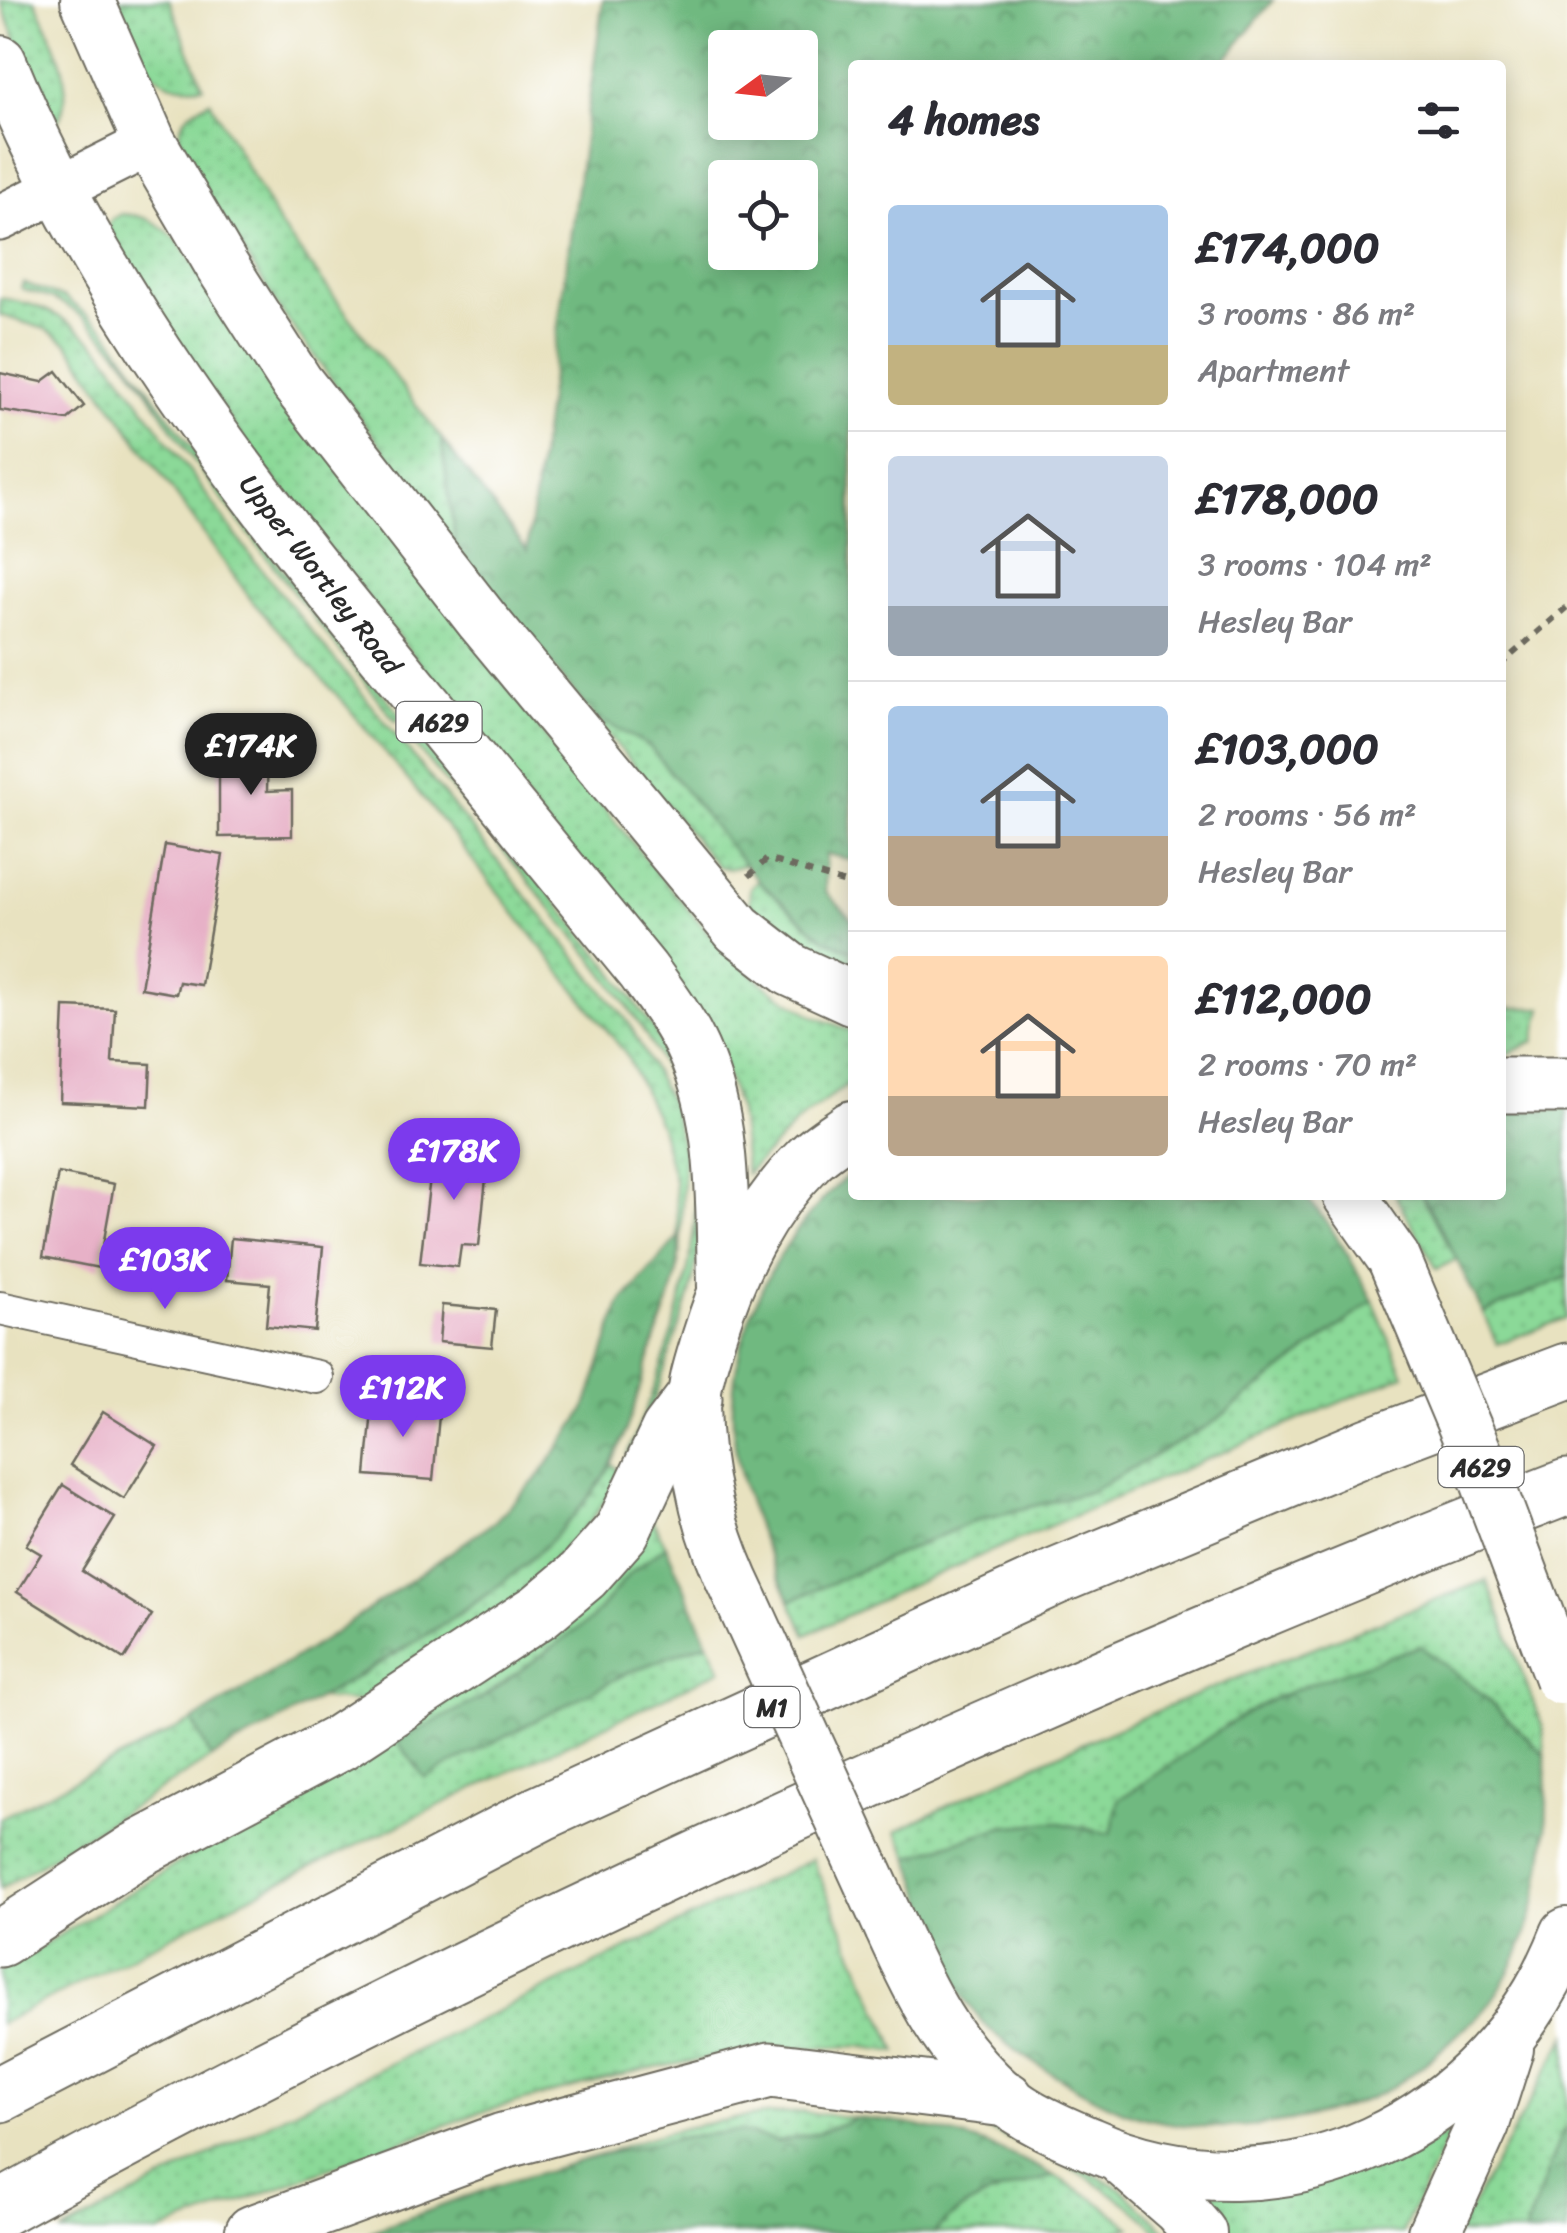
<!DOCTYPE html>
<html lang="en">
<head>
<meta charset="utf-8">
<style>
  body { margin:0; font-family:Sriracha,sans-serif; background:#f7f7f7; color:#2b2b33; height:100vh; display:flex; flex-direction:column; font-size:38px; white-space:nowrap }
  * { box-sizing:border-box; margin:0 }
  p { font-size:32px; color:#7c7c81 }
  .icon { flex:none; width:55px; height:55px; fill:none; stroke:currentColor; stroke-width:2; stroke-linecap:round; stroke-linejoin:round }
  .map { position:relative; flex:1; overflow:hidden }
  .side { position:absolute; left:848px; top:60px; width:658px; height:1140px; display:flex; flex-direction:column; background:#fff; border-radius:10px; box-shadow:0 5px 25px #0003 }
  .side>* { flex:none }
  .needle { width:65px; rotate:255deg }
  .controls { position:absolute; left:708px; top:30px; display:grid; gap:20px }
  .controls a { display:grid; place-items:center; width:110px; height:110px; border-radius:10px; background:#fff; box-shadow:0 5px 25px #0003; font-size:50px }
  .price { position:absolute; translate:-50% -85px; padding:0 22px; border-radius:35px; background:#7c3aed; color:#fff; font-size:32px; line-height:65px; filter:drop-shadow(0 2px 5px #0008) }
  .price::after { content:''; position:absolute; left:50%; top:60px; width:30px; height:22px; margin-left:-15px; background:inherit; clip-path:polygon(0 0,100% 0,50% 100%) }
  .price.selected { background:#222; color:#fff }
  ul { padding:0; list-style:none }
  li { display:flex; align-items:center; gap:30px; height:250px; padding:0 40px }
  li+li { border-top:2px solid #e1e1e2 }
  li span { display:grid; place-items:center; flex:none; width:280px; height:200px; border-radius:10px; color:#555 }
  li>.icon { margin-inline-start:auto }
  span .icon { width:120px; height:120px; fill:#fffc; stroke-width:1 }
  li b { font-size:42px }
  h2 { display:flex; justify-content:space-between; align-items:center; height:120px; padding:0 40px; font-size:42px }
  .map>svg:first-child { display:block }
  .grass { fill:url(#grass-dots); stroke:#5b8262; stroke-width:2.5 }
  .forest { fill:url(#forest-crowns); stroke:#4e7256; stroke-width:2.5; fill-rule:evenodd }
  .building { fill:#e7b1c7 }
  .lines { fill:none; stroke-linecap:round; stroke-linejoin:round }
  .street-casing { stroke:#6d6b5f; stroke-width:36 }
  .secondary-casing { stroke:#6d6b5f; stroke-width:49 }
  .primary-casing { stroke:#6d6b5f; stroke-width:56 }
  .highway-casing { stroke:#6d6b5f; stroke-width:59 }
  .path { stroke:#6d6b5f; stroke-width:6; stroke-dasharray:8 8; stroke-linecap:butt }
  .street { stroke:#fff; stroke-width:32 }
  .secondary { stroke:#fff; stroke-width:45 }
  .primary { stroke:#fff; stroke-width:52 }
  .highway { stroke:#fff; stroke-width:55 }
  .primary-bridge-casing { stroke:#6d6b5f; stroke-width:56; stroke-linecap:butt }
  .primary-bridge { stroke:#fff; stroke-width:52 }
  .labels { text-anchor:middle; stroke-width:10; stroke-linejoin:round; paint-order:stroke }
  .shield { fill:#fff; stroke:#6b6b6b; stroke-width:2.5 }
  .shield-label { font-size:25px; font-weight:bold; fill:#2b2b2b }
  .street-label { font-size:28px; fill:#2b2b2b; stroke:#fff }
</style>
</head>
<body>
<div class="map">
<svg width="1567" height="2233" viewBox="0 0 1567 2233">
  <defs>
    <pattern id="grass-dots" width="8" height="8" patternUnits="userSpaceOnUse" patternTransform="scale(2.5)"><rect width="8" height="8" fill="#8bd998"/><path d="M2 2h.1M6 6h.1" fill="none" stroke="#78ba83" stroke-width="1.8" stroke-linecap="round"/></pattern>
    <pattern id="forest-crowns" width="20" height="18" patternUnits="userSpaceOnUse" patternTransform="scale(2.5)"><rect width="20" height="18" fill="#70b980"/><path d="M2 6a3 3 0 1 1 6 0M12 15a3 3 0 1 1 6 0" fill="none" stroke="#5c9769"/></pattern>
  </defs>
  <rect width="100%" height="100%" fill="#fff"/>
  <filter id="ink" filterUnits="userSpaceOnUse"><feTurbulence type="fractalNoise" baseFrequency=".01" numOctaves="2"/><feDisplacementMap in="SourceGraphic" scale="20" xChannelSelector="R" yChannelSelector="G"/><feConvolveMatrix kernelMatrix="1 2 1 2 8 2 1 2 1" color-interpolation-filters="sRGB"/></filter>
  <filter id="wash" filterUnits="userSpaceOnUse"><feTurbulence type="fractalNoise" baseFrequency=".0048" numOctaves="4" result="noise"/><feDisplacementMap in="SourceGraphic" scale="40" xChannelSelector="R" yChannelSelector="G"/><feGaussianBlur stdDeviation="2.25" result="paint"/><feColorMatrix in="noise" values="0 0 0 0 0 0 0 0 0 0 0 0 0 0 0 0 0 1.4 0 .05"/><feComposite in="paint" operator="in"/></filter>
  <g filter="url(#wash)">
    <rect width="100%" height="100%" fill="#e8e2c0"/>
    <!-- grass -->
    <path class="grass" d="M0,0h35c17,40 42,77 24,120l-7,1 -7,-10z
      M110,0h59l34,86c-59,8 -71,-43 -93,-86z
      M210,101l69,123 162,214 15,109 -173,-233 -98,-156c-14,-30 -2,-44 25,-57z
      M122,214c23,1 36,9 53,24l369,497 125,152 51,59 46,40 47,30 39,15v50l-53,39 -53,54 -7,-63 -26,-76 -458,-580 -93,-133 -54,-94 4,-9z
      M23,283l42,15 39,30 187,253 111,136 -6,5c-66,-84 -133,-167 -196,-253 -34,-46 -62,-101 -104,-140 -20,-20 -45,-34 -73,-39l-2,-2z
      M0,298c46,6 70,22 103,53l150,208 376,464 44,86 11,46 -4,100 -6,-75 -14,-54 -34,-72 -193,-244 -87,-105 -94,-104 -185,-258 -22,-14 -45,-14z
      M592,715l57,31 98,118 -18,5 -12,-3z
      M410,726l199,240 44,62 27,55 15,46 4,120 -9,45 -47,140 -12,25 -4,-4c33,-76 73,-188 68,-271 -8,-124 -90,-210 -165,-301 -42,-50 -84,-101 -127,-152z
      M758,881l65,57 29,13v25l-21,-7 -82,-65 1,-16z
      M1500,1008h42l-8,34 -34,15z
      M1395,1195h26l36,64 -20,10z
      M1567,1277v41l-70,26 -14,-31z
      M1373,1301l31,74 -492,210 -106,50 -16,-34 184,-80 115,-29 122,-68z
      M610,1462l12,13 -30,45 -73,78 -159,104 -39,-4c92,-55 185,-102 254,-186 13,-17 26,-31 35,-50z
      M651,1518l15,28 -36,27 -38,46 -109,78 -86,45 145,-27 87,-43 79,-30 13,28 -497,239 -224,115v-53l387,-234z
      M1487,1580l56,148 2,27 -63,-61 -62,-48 -256,126 -45,27 -8,35 -56,-12 -53,5 -93,30 -12,-26c191,-97 390,-174 590,-251z
      M193,1721l18,37 -211,131v-71z
      M812,1859l85,193 -40,-6 -106,5 -113,20 -160,42 -321,120h-96l239,-126z
      M1567,2035v93l-5,5 -37,100h-68z
      M950,2110l53,18 119,61 46,44h-9c-54,-56 -135,-91 -208,-117z
      M803,2112l53,6 -38,15 -40,9 -38,-11 -56,6 -80,17c63,-27 130,-38 199,-42z
      M1452,2129l-50,104h-175l-29,-37 179,-29 41,-17z
      M1055,2176l38,22 38,29 -18,6h-179c32,-37 76,-44 121,-57z"/>
    <!-- forest -->
    <path class="forest" d="M603,0h670l-52,65h-369v795l-26,-6 -1,37 27,28v32l-29,-13 -65,-57 -109,-135 -57,-31 -136,-168 -15,-109 86,112zM725,48h75v74h-75zM725,178h75v74h-75z
      M1541,1109h26v168l-84,36 -40,-81 -22,-37h79v-82z
      M852,1172v23h452c30,32 49,68 69,106l-162,123 -122,68 -115,29 -184,80c-23,-47 -43,-93 -53,-144 -20,-107 35,-217 115,-285z
      M679,1236c3,45 -17,81 -30,123 -13,40 -24,85 -47,120 -55,82 -137,133 -220,182 -56,34 -113,66 -171,97l-18,-37 136,-84 165,-115 46,-47 45,-65 35,-106z
      M666,1546l42,96 -79,30 -204,106 -28,-37 86,-44 109,-78 38,-46z
      M1420,1646l62,48 63,61c7,86 -4,181 -58,252 -8,10 -19,18 -28,26 -26,25 -57,53 -91,66 -69,27 -151,37 -223,19 -33,-8 -67,-29 -95,-46 -25,-15 -54,-33 -72,-55 -30,-37 -52,-115 -69,-160l93,-30 53,-5 56,12 8,-35c55,-33 104,-78 163,-104 44,-19 92,-33 138,-49z
      M856,2118c72,5 135,23 199,58 -45,13 -89,20 -121,57h-566l133,-49 103,-30 80,-17 56,-6 38,11 40,-9z
      M1567,2128v105h-42l37,-101z"/>
    <g id="blocks">
      <!-- building -->
      <path class="building" d="M57,371l27,35 -17,14 -67,-10v-37l42,9z
        M268,750l-1,41 25,-1v46l-73,1v-85z
        M165,845l58,10 -22,130 -22,-3 -3,12 -35,-6z
        M64,1007l51,2 -3,53 39,2 -2,42 -89,-4z
        M434,1143l55,7 -10,96 -18,-1 -3,22 -38,-4z
        M58,1173l56,11 -15,84 -56,-11z
        M231,1238l92,9 -8,84 -49,-5 4,-42 -43,-4z
        M442,1305l54,5 -4,37 -53,-5z
        M373,1399l67,6 -7,75 -67,-5z
        M103,1412l54,34 -33,53 -54,-34z
        M63,1485l52,33 -33,53 70,44 -28,44 -107,-67 24,-38 -15,-9z"/>
    </g>
  </g>
  <g filter="url(#ink)">
    <use href="#blocks" fill-opacity="0" stroke="#6d6b5f" stroke-width="2.5"/>
    <g class="lines">
      <defs>
        <path id="street" d="M0,1308l317,69"/>
        <path id="secondary" d="M0,218l150,-75"/>
        <path id="primary" d="M87,0l63,143 72,123 75,117 185,237 256,309 53,41 61,28
          M0,62c94,230 247,427 404,617 79,97 159,194 239,292 18,25 37,50 50,79 33,72 29,160 31,238
          M1349,1195l45,64
          M742,1601c-32,-65 -47,-125 -48,-198 0,-22 9,-46 15,-67 21,-67 50,-127 100,-177 12,-12 29,-22 43,-32
          M891,1928c30,66 56,120 112,169 23,20 59,35 87,47 192,85 403,-18 477,-210
          M1124,2161l55,48 21,24
          M1434,2233l49,-109 24,-75"/>
        <path id="highway" d="M1500,1085h67
          M0,1939l137,-89 202,-107 201,-132 43,-36 39,-44 47,-100 25,-33
          M0,2094l541,-281 514,-236 317,-132 195,-74
          M0,2209c266,-147 539,-279 816,-405 248,-112 497,-219 751,-317
          M253,2233l250,-92 267,-71 236,29"/>
      </defs>
      <!-- street casing -->
      <use href="#street" class="street-casing"/>
      <!-- secondary casing -->
      <use href="#secondary" class="secondary-casing"/>
      <!-- primary casing -->
      <use href="#primary" class="primary-casing"/>
      <!-- highway casing -->
      <use href="#highway" class="highway-casing"/>
      <!-- path -->
      <path class="path" d="M1500,665l67,-58
        M749,876l18,-17 85,26"/>
      <!-- street -->
      <use href="#street" class="street"/>
      <!-- secondary -->
      <use href="#secondary" class="secondary"/>
      <!-- primary -->
      <use href="#primary" class="primary"/>
      <!-- highway -->
      <use href="#highway" class="highway"/>
      <defs>
        <path id="primary-bridge" d="M1394,1259l88,209 79,210
          M742,1601l149,327"/>
      </defs>
      <!-- primary-bridge casing -->
      <use href="#primary-bridge" class="primary-bridge-casing"/>
      <!-- primary-bridge -->
      <use href="#primary-bridge" class="primary-bridge"/>
    </g>
  </g>
  <g class="labels">
    <!-- shield labels -->
    <g class="shield">
      <rect x="396.5" y="702" width="85" height="40" rx="8"/>
      <rect x="1438.5" y="1447" width="85" height="40" rx="8"/>
      <rect x="744.5" y="1687" width="55" height="40" rx="8"/>
    </g>
    <g class="shield-label">
      <text x="439" y="731">A629</text>
      <text x="1481" y="1476">A629</text>
      <text x="772" y="1716">M1</text>
    </g>
    <!-- street labels -->
    <g class="street-label">
      <text transform="translate(321 574) rotate(52)" y="10">Upper Wortley Road</text>
    </g>
  </g>
</svg>
<div class="controls">
<a><svg class="needle" viewBox="-14 -14 28 28"><path d="M0-13l5 13h-10z" fill="#e53935"/><path d="M0 13l5-13h-10z" fill="#7c7c81"/></svg></a>
<a><svg class="icon" aria-label="locate" viewBox="0 0 24 24"><circle cx="12" cy="12" r="6"/><path d="M12 2v4M12 18v4M2 12h4M18 12h4"/></svg></a>
</div>
<b class="price selected" style="left:251px;top:798px">£174K</b>
<b class="price" style="left:454px;top:1203px">£178K</b>
<b class="price" style="left:165px;top:1312px">£103K</b>
<b class="price" style="left:403px;top:1440px">£112K</b>
<section class="side">
<h2>4 homes<svg class="icon" aria-label="filters" viewBox="0 0 24 24"><path d="M4 7h16M4 17h16"/><circle cx="9" cy="7" r="2"/><circle cx="15" cy="17" r="2"/></svg></h2>
<ul>
<li><span style="background:linear-gradient(#a9c7e8 70%,#c2b280 0)"><svg class="icon" aria-label="home" viewBox="0 0 24 24"><path d="M3 11l9-7 9 7M6 9v11h12V9"/></svg></span><div><b>£174,000</b><p>3 rooms · 86 m²</p><p>Apartment</p></div></li>
<li><span style="background:linear-gradient(#c9d6e8 75%,#9aa5b1 0)"><svg class="icon" aria-label="home" viewBox="0 0 24 24"><path d="M3 11l9-7 9 7M6 9v11h12V9"/></svg></span><div><b>£178,000</b><p>3 rooms · 104 m²</p><p>Hesley Bar</p></div></li>
<li><span style="background:linear-gradient(#a9c7e8 65%,#b9a48a 0)"><svg class="icon" aria-label="home" viewBox="0 0 24 24"><path d="M3 11l9-7 9 7M6 9v11h12V9"/></svg></span><div><b>£103,000</b><p>2 rooms · 56 m²</p><p>Hesley Bar</p></div></li>
<li><span style="background:linear-gradient(#ffd9b3 70%,#b9a48a 0)"><svg class="icon" aria-label="home" viewBox="0 0 24 24"><path d="M3 11l9-7 9 7M6 9v11h12V9"/></svg></span><div><b>£112,000</b><p>2 rooms · 70 m²</p><p>Hesley Bar</p></div></li>
</ul>
</section>
</div>
</body>
</html>
